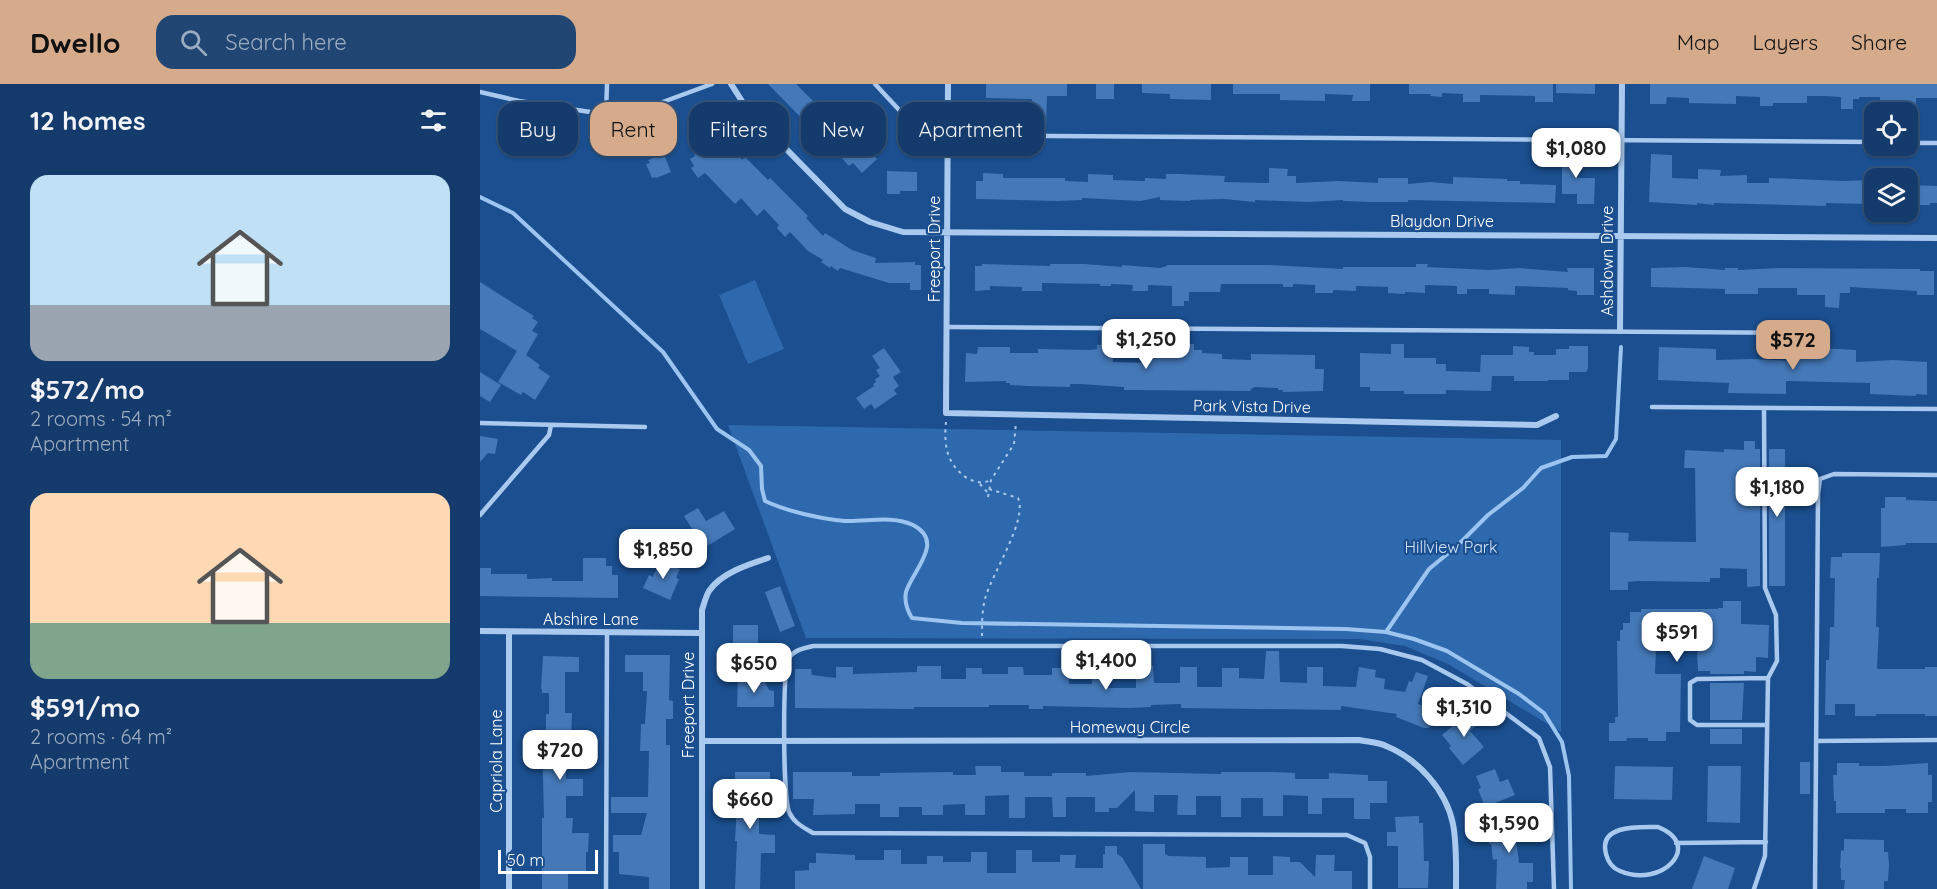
<!DOCTYPE html>
<html lang="en">
<head>
<meta charset="utf-8">
<style>
  body { margin:0; font-family:Quicksand,sans-serif; background:#214673; color:#f1f3f6; height:100vh; display:flex; flex-direction:column; font-size:22px; white-space:nowrap }
  * { box-sizing:border-box; margin:0 }
  p { font-size:20px; color:#9dadc1 }
  .icon { flex:none; width:33px; height:33px; fill:none; stroke:currentColor; stroke-width:2; stroke-linecap:round; stroke-linejoin:round }
  .map { position:relative; flex:1; overflow:hidden }
  .details { display:flex; flex-direction:column; background:#143b6b; width:480px }
  .details>* { flex:none }
  .hud { position:absolute; left:18px; top:18px; width:570px; height:54px; display:flex; gap:12px }
  .controls { position:absolute; left:1384px; top:18px; display:grid; gap:12px }
  .controls a { display:grid; place-items:center; width:54px; height:54px; border-radius:12px; background:#143b6b; box-shadow:0 2px 4px #0004,0 0 0 2px #33557e; font-size:30px }
  .scale { position:absolute; left:18px; bottom:15px; width:100px; box-sizing:border-box; padding-left:6px; border:3px solid #fff; border-top:0; font-size:16px; line-height:21px; white-space:nowrap; color:#fff; -webkit-text-stroke:4px #1b4f8f; paint-order:stroke }
  .price { position:absolute; translate:-50% -51px; padding:0 14px; border-radius:12px; background:#fff; color:#222; font-size:20px; line-height:39px; filter:drop-shadow(0 2px 3px #0008) }
  .price::after { content:''; position:absolute; left:50%; top:36px; width:18px; height:14px; margin-left:-9px; background:inherit; clip-path:polygon(0 0,100% 0,50% 100%) }
  .price.current { background:#d6ab8b; color:#111 }
  ul { padding:0; list-style:none }
  li { display:grid; align-content:center; gap:12px; height:318px; padding:0 30px }
  li span { display:grid; place-items:center; height:186px; border-radius:18px; color:#555 }
  li>.icon { margin-inline-start:auto }
  span .icon { width:108px; height:108px; fill:#fffc; stroke-width:1 }
  li b { font-size:26px }
  h2 { display:flex; justify-content:space-between; align-items:center; height:72px; padding:0 30px; font-size:26px }
  .chip { padding:0 21px; border-radius:18px; background:#143b6b; box-shadow:0 2px 4px #0004,0 0 0 2px #33557e; font-size:21px; line-height:54px }
  .chip.current { background:#d6ab8b; color:#111 }
  header { display:flex; align-items:center; gap:36px; box-sizing:border-box; height:84px; padding:0 30px; background:#d6ab8b; color:#111 }
  header strong { font-size:28px }
  nav { display:flex; gap:33px; margin-inline-start:auto; font-size:21px }
  .search { width:420px; height:54px; background:#214673; display:flex; align-items:center; gap:15px; box-sizing:border-box; padding:0 21px; border-radius:18px; color:#9dadc1; font-size:22px }
  main { display:flex; flex:1; min-height:0 }
  .map>svg:first-child { display:block }
  .green { fill:#2e69ad }
  .lines { fill:none; stroke-linecap:round; stroke-linejoin:round }
  .stream { stroke:#9cc4f0; stroke-width:4 }
  .building { fill:#4478b7 }
  .path { stroke:#a9c9ee; stroke-width:2; stroke-dasharray:3 4.5; stroke-linecap:butt }
  .lane { stroke:#a9c9ee; stroke-width:4.5 }
  .street { stroke:#a9c9ee; stroke-width:6 }
  .labels { text-anchor:middle; stroke-width:4.5; stroke-linejoin:round; paint-order:stroke }
  .street-label { font-size:16px; fill:#fff; stroke:#1b4f8f }
  .park-label { font-size:16px; fill:#cfe3fa; stroke:#1b4f8f }
</style>
</head>
<body>
<header>
<strong>Dwello</strong>
<div class="search"><svg class="icon" aria-label="search" viewBox="0 0 24 24"><circle cx="10" cy="10" r="6"/><path d="M15 15l6 6"/></svg>Search here</div>
<nav><a>Map</a><a>Layers</a><a>Share</a></nav>
</header>
<main>
<section class="details">
<h2>12 homes<svg class="icon" aria-label="filters" viewBox="0 0 24 24"><path d="M4 7h16M4 17h16"/><circle cx="9" cy="7" r="2"/><circle cx="15" cy="17" r="2"/></svg></h2>
<ul>
<li><span style="background:linear-gradient(#bfe0f5 70%,#9aa5b1 0)"><svg class="icon" aria-label="home" viewBox="0 0 24 24"><path d="M3 11l9-7 9 7M6 9v11h12V9"/></svg></span><div><b>$572/mo</b><p>2 rooms · 54 m²</p><p>Apartment</p></div></li>
<li><span style="background:linear-gradient(#ffd9b3 70%,#7fa58c 0)"><svg class="icon" aria-label="home" viewBox="0 0 24 24"><path d="M3 11l9-7 9 7M6 9v11h12V9"/></svg></span><div><b>$591/mo</b><p>2 rooms · 64 m²</p><p>Apartment</p></div></li>
</ul>
</section>
<div class="map">
<svg width="1457" height="805" viewBox="0 0 1457 805">
  <rect width="100%" height="100%" fill="#1b4f8f"/>
  <!-- green -->
  <path class="green" d="M275,196l29,69 -36,15 -29,-69z
    M248,341l833,15v292l-113,-68 -43,-18 -46,-7 -553,-1z"/>
  <g class="lines">
    <!-- stream -->
    <path class="stream" d="M0,113l33,16 150,139 54,77 32,21 12,16 1,23 3,12c21,10 56,18 80,20 22,1 47,-6 68,4 33,17 -1,46 -7,67 -2,10 1,18 6,26l50,5 384,6 40,3 28,7 33,12 72,43 25,19 18,29 7,34 2,113
      M906,548l43,-63 28,-23 31,-31 35,-27 18,-20 31,-11 34,-1 10,-17 5,-92"/>
  </g>
  <!-- building -->
  <path class="building" d="M288,0h28l33,33 17,-17 9,10 -5,5 8,8 -3,4 18,19 -4,4 8,9 -15,14 -9,-10 -4,3 -9,-10 4,-4 -16,-17 -5,5z
    M506,0h81v12h-20l-1,35h-14v-32l-46,-1z
    M616,0h18v15h-18z
    M662,0h69v16l-41,-1v-5l-28,-1z
    M753,0h137v17h-18l1,-6 -28,-1v7l-45,-1v-6h-47z
    M929,0h144v18h-18v-6l-55,-1v7h-17v-8l-21,-1v4l-12,-1 1,-2h-22z
    M1076,0h39v10l-39,-1z
    M1170,0h287v14h-21v6h-22v7h-11v-7h-3v-7h-21v2h-6v10h-12v-12l-16,-1h-18v7h-34v3h-13v-9l-24,-1v8l-47,-1v-5l-22,-1 -1,7h-16z
    M251,57l11,19 3,-3 23,23 2,-2 38,38 -2,2 17,18 2,-3 27,17 24,8 -1,5 40,-1v3h6v25h-11v-7h-21l-49,-15 -2,3 -7,-5 -1,2 -9,-6 2,-2 -15,-9 -18,-19 -5,5 -8,-9 2,-3 -15,-16 -7,7 -16,-18 -6,6 -30,-31 -7,5 -7,-10 3,-2 -4,-7 5,-3 -1,-2 19,-12 11,3z
    M1082,66h16l-1,28h18l-1,26h-17v-10h-15z
    M184,70l7,18 -15,6 -1,-1 -3,1 -6,-14 4,-1 -2,-3z
    M1171,70l21,1v23l26,1v-10l23,1 -1,6 27,-1v8h22v-5l74,3 32,-1v15h-10v9l-39,-1v3l-112,-3v2l-17,-2v2l-48,-3z
    M789,84l19,1 -1,7h9v7l42,-2 40,2v-5h30v6l22,-2 23,2v-7l54,2v2h13v3l36,1 -1,18 -147,-3v2h-35l-30,-1v-1l-35,2 -53,-2v2l-31,-3 -34,1v1l-30,-1v-3l-19,4 -59,-3v2l-25,1 -81,-2v-18h7v-8l20,1v4h62v3l23,1v-8l25,1v5l32,1v-3l21,1v-5h13l46,2 -1,6 45,1z
    M407,87l30,1v19h-17v3h-13z
    M1428,101l29,1v17h-7v2h-17l1,-2h-6z
    M502,180l68,2v-2h35l37,3v-2l38,3 7,-2v-1h101l75,4v-2h73v-3h12l-1,3 63,3 29,-2 49,4 -1,-4h27v27h-17v-4l-9,-1v-2l-53,-2v9l-26,-1v-5h-22v5h-10v-8l-32,-1v8l-20,-1v2l-17,-1v-6l-32,-1v5l-23,-1v3h-18v-8l-22,-1v3h-10v-3h-62l-1,8h-31v9h-5v5h-12v-20l-24,-1v6h-16l1,-6 -22,-1v2h-11v-2l-58,-1v8h-20v-4l-32,-1v4l-15,1v-25h7z
    M1206,183l39,3v-2h13v2l42,-2 140,1v2h14v24h-17v-4l-67,-4v6h-10l-1,15 -14,-1v-12h-28v-7h-39v6h-33v-5l-74,-2v-19z
    M0,198l54,34 -2,2 6,4 -6,9 6,3 -12,21 14,10 -2,3 12,8 -15,24 -12,-8 -2,3 -23,-13 19,-31 -37,-22z
    M670,254h17v5l27,1v6h8v3l20,1v5l29,1v-6l64,1v14h9l-1,22 -41,1 1,-2h-5v-2l-23,-1 -4,2 -1,2 -126,-1v-3l-44,-3h-10v3l-43,-1 -17,-1v-2h-4v-2l-41,1 1,-29 11,1 1,-7h32v6h28v-4l53,1 6,-1v-4h16v17l37,1z
    M911,260h13v14h32v6h10v7l34,1 1,-17h32v-9l16,1v5h5v3h22v-6h13v-3h19v23l-2,3h-17v8h-21v1h-34v-5h-22l-1,15 -45,-1v4h-42v-3h-34v-4h-10v-34l31,1z
    M1179,263l57,2v11l35,-1 48,2v-12l22,-1 35,2v12l37,-2 34,2v33l-11,-1v2l-46,-2v-11l-84,-2v13l-58,-1 1,-10 -71,-3z
    M404,264l17,24 -8,5 6,9 -5,4 3,4 -22,15 -4,-5 -7,5 -8,-11 18,-12 -1,-2 3,-2 -1,-3 5,-3 -4,-6 4,-2 -8,-12z
    M0,288l21,13 -11,17 -10,-6z
    M0,352l18,3 -3,15 -7,-1 -8,9z
    M1264,357h11v8h5v137l-13,1v-18l-27,-1v10h-10v4l-72,-1 -10,1v8h-18v-58l19,1 -1,8 68,1 -1,-74h-11l1,-18 39,2v-3l20,1z
    M1289,365h16v137h-16z
    M1405,413h21v3l31,1v42h-31v2l-25,2v-39h4z
    M218,424l8,13 18,-10 11,18 -31,19 -20,-32z
    M1362,469h38l-1,25h-2l-1,49h3l-2,42h48v-2h12v49h-12v-2h-49v2h-21v-12h-20v11h-10l1,-55h3l1,-33h4l1,-49h-5l1,-21h11z
    M103,474h23v8h6v9h6v23l-138,-2v-28h11v6h36v5l25,-1v3h31z
    M180,476l20,9 -4,9 3,1 -9,21 -27,-12 6,-13 4,2z
    M300,502l15,40 -15,6 -15,-40z
    M1243,517h18v23l28,1 -1,33 -12,-1v15l-12,-1v3h-34v-3h-12l-1,-22h-41l-1,25h26l-1,58h-14v9h-18v-3h-21l-1,3h-17v-18h6v-6h3l-1,-76h3v-11h3v-7h7v-11h11v-3h77v-1h5z
    M253,541h25v23h7v15h-32z
    M786,567h13l1,31 27,1v-16h16v19l33,1 3,-20 17,3 -1,7 10,2 -1,10 21,3 4,-11 3,1 4,-10 12,4 -10,28 16,6 -5,18h-5l-28,-11 1,-3 -56,-8v4l-160,-2v-4l-30,1v2l-22,1 -86,-2v3h-14v-4h-40v2h-75v2l-119,-1v-39h16l1,6 24,3v-11h17v7l64,-2v-6h24v13h25v-11h16v6h26v-7h15l1,8h28v-7h17v16h23v-14h16v18h28v-22h17l1,17h26v-16h17v20h25v-19h17v10l25,1z
    M145,571h45l-1,45 4,1v18h-7v26h4v144h-21v-12l-30,-3v-22h-6v-17h28l6,-22h-36v-16h37l1,-46h-9l1,-27h4l2,-33h-4v-19h-18z
    M63,572l36,1v15h-14v41h7l-1,26 13,1v14h-15v3h-3v22h17v17h-17v22h7l-1,15h17l-1,19h-2v21h-18v16h-26v-71h2l-2,-79h4v-25h3v-21h-7v-4h-1z
    M258,592l27,6 4,8 5,1v16h-37z
    M1230,599h34l-2,37h-32z
    M993,625l10,11 -13,11 14,16 -21,18 -14,-17 2,-2 -9,-11z
    M1230,645h32v15h-32z
    M1320,678h10v32h-10z
    M1357,679h22v3h25l44,-3v12h4v27h-4v11h-22v-4h-21v4h-49v-12h-2l-1,-26h4z
    M495,682h26v6h23v4h28v-3h34v3l45,-4 90,2v-2h52l22,1v6h34v-6l39,2v6h19v22h-17v16h-16v-21h-32v16h-14v-18l-25,-1v21h-20v-18h-22v19h-20v-21h-25v19h-19l1,-20h-24v17l-19,-1v-21l-18,18h-8v4h-14v-15h-29v20h-13l-1,-20h-27v21h-16v-23l-24,1v19h-20v-11l-22,1v10h-21v-8h-23v10h-19v-13h-25v10l-42,1 1,-16h-21v-27h59v4h28v-3l73,-1v3h23z
    M1135,682l58,1 -1,33 -58,-1z
    M1228,682h33l-1,57 -33,-1z
    M1015,685l5,13 8,-3 7,16 -30,12 -7,-18 3,-1 -5,-12z
    M255,688h35v17h-15v28h4v17l16,1v18h-14l-1,36h-25l2,-48h-2l2,-37h-2z
    M939,732v7h4l1,38h5l-1,27h-30v-42h-11v-14h9l-1,-15z
    M1046,733l1,15 -12,1 4,30h14v19h-6v7h-31l1,-30 -4,1 -2,-16h-2l-1,-23z
    M1364,755l40,1v12h4l1,13 -1,16h-4v8h-40l1,-9h-4v-12h-1l1,-18 3,1z
    M663,760h22v10l4,2 37,1v11l24,-1v-10h18v18h25v-19l17,1v5h10l15,15 1,-22h19l-1,16h18v18h-209z
    M625,762h12v8l5,3 19,32h-346v-18l14,-1v-7h7v-10l39,2v5h29v-10h17v14h26v-8h16v6h28v-10h16v21h29v-23h16v12h28v-7h16l-1,13h28v-14h2z
    M1224,772l31,12 -7,21h-36z"/>
  <g class="lines">
    <!-- path -->
    <path class="path" d="M466,338c-1,9 -1,19 1,28 4,19 25,39 44,30
      M500,400l8,9
      M508,413l3,-17 23,-36 2,-21
      M502,552c0,-12 0,-26 3,-37 7,-26 43,-79 33,-101l-29,-9"/>
    <!-- lane -->
    <path class="lane" d="M395,0l39,42 14,9 947,7
      M0,8l39,9 71,11 40,2 82,-30
      M126,30l1,-30
      M1428,59h29
      M468,243l851,6
      M1172,323l285,2
      M0,339l165,4
      M0,431l69,-80 2,-10
      M1287,641h-70l-7,-5v-37l7,-4 71,-1
      M1336,657l121,-1
      M1178,743c46,18 4,62 -38,44 -8,-3 -12,-9 -14,-17 -8,-30 34,-27 52,-27z
      M1196,759l90,-1
      M126,805l1,-256
      M890,805v-32l-5,-14 -18,-8 -534,-2c-10,-6 -19,-10 -24,-21 -6,-15 -7,-141 0,-154 5,-8 15,-10 24,-12h529l38,3 42,11 45,24 72,54 11,29 4,122
      M1274,805l11,-33 3,-178 9,-17 -1,-46 -11,-27 -1,-180
      M1335,805l3,-395 2,-15 14,-5 103,1"/>
    <!-- street -->
    <path class="street" d="M251,0l16,25 98,100 25,13 33,10 1034,6
      M468,0l-2,329 591,12 19,-9
      M1140,247l2,-247
      M0,547l221,2
      M29,549v256
      M222,657l657,-1c9,2 19,2 27,6 32,13 60,44 67,78 4,21 3,44 3,65
      M222,805v-279c2,-6 4,-14 7,-19 12,-18 40,-27 59,-33"/>
  </g>
  <g class="labels">
    <!-- street labels -->
    <g class="street-label">
      <text x="962" y="143">Blaydon Drive</text>
      <text transform="translate(454 165) rotate(-90)" y="6">Freeport Drive</text>
      <text transform="translate(1127 177) rotate(-90)" y="6">Ashdown Drive</text>
      <text transform="translate(772 322) rotate(1)" y="6">Park Vista Drive</text>
      <text x="111" y="541">Abshire Lane</text>
      <text transform="translate(208 621) rotate(-90)" y="6">Freeport Drive</text>
      <text x="650" y="649">Homeway Circle</text>
      <text transform="translate(16 677) rotate(-90)" y="6">Capriola Lane</text>
    </g>
    <!-- park labels -->
    <g class="park-label">
      <text x="971" y="469">Hillview Park</text>
    </g>
  </g>
</svg>
<div class="controls">
<a><svg class="icon" aria-label="locate" viewBox="0 0 24 24"><circle cx="12" cy="12" r="6"/><path d="M12 2v4M12 18v4M2 12h4M18 12h4"/></svg></a>
<a><svg class="icon" aria-label="layers" viewBox="0 0 24 24"><path d="M12 4l9 5-9 5-9-5zM3 14l9 5 9-5"/></svg></a>
</div>
<div class="scale">50 m</div>
<b class="price" style="left:1096px;top:95px">$1,080</b>
<b class="price" style="left:666px;top:286px">$1,250</b>
<b class="price current" style="left:1313px;top:287px">$572</b>
<b class="price" style="left:1297px;top:434px">$1,180</b>
<b class="price" style="left:183px;top:496px">$1,850</b>
<b class="price" style="left:1197px;top:579px">$591</b>
<b class="price" style="left:626px;top:607px">$1,400</b>
<b class="price" style="left:274px;top:610px">$650</b>
<b class="price" style="left:984px;top:654px">$1,310</b>
<b class="price" style="left:80px;top:697px">$720</b>
<b class="price" style="left:270px;top:746px">$660</b>
<b class="price" style="left:1029px;top:770px">$1,590</b>
<div class="hud">
<a class="chip">Buy</a>
<a class="chip current">Rent</a>
<a class="chip">Filters</a>
<a class="chip">New</a>
<a class="chip">Apartment</a>
</div>
</div>
</main>
</body>
</html>
